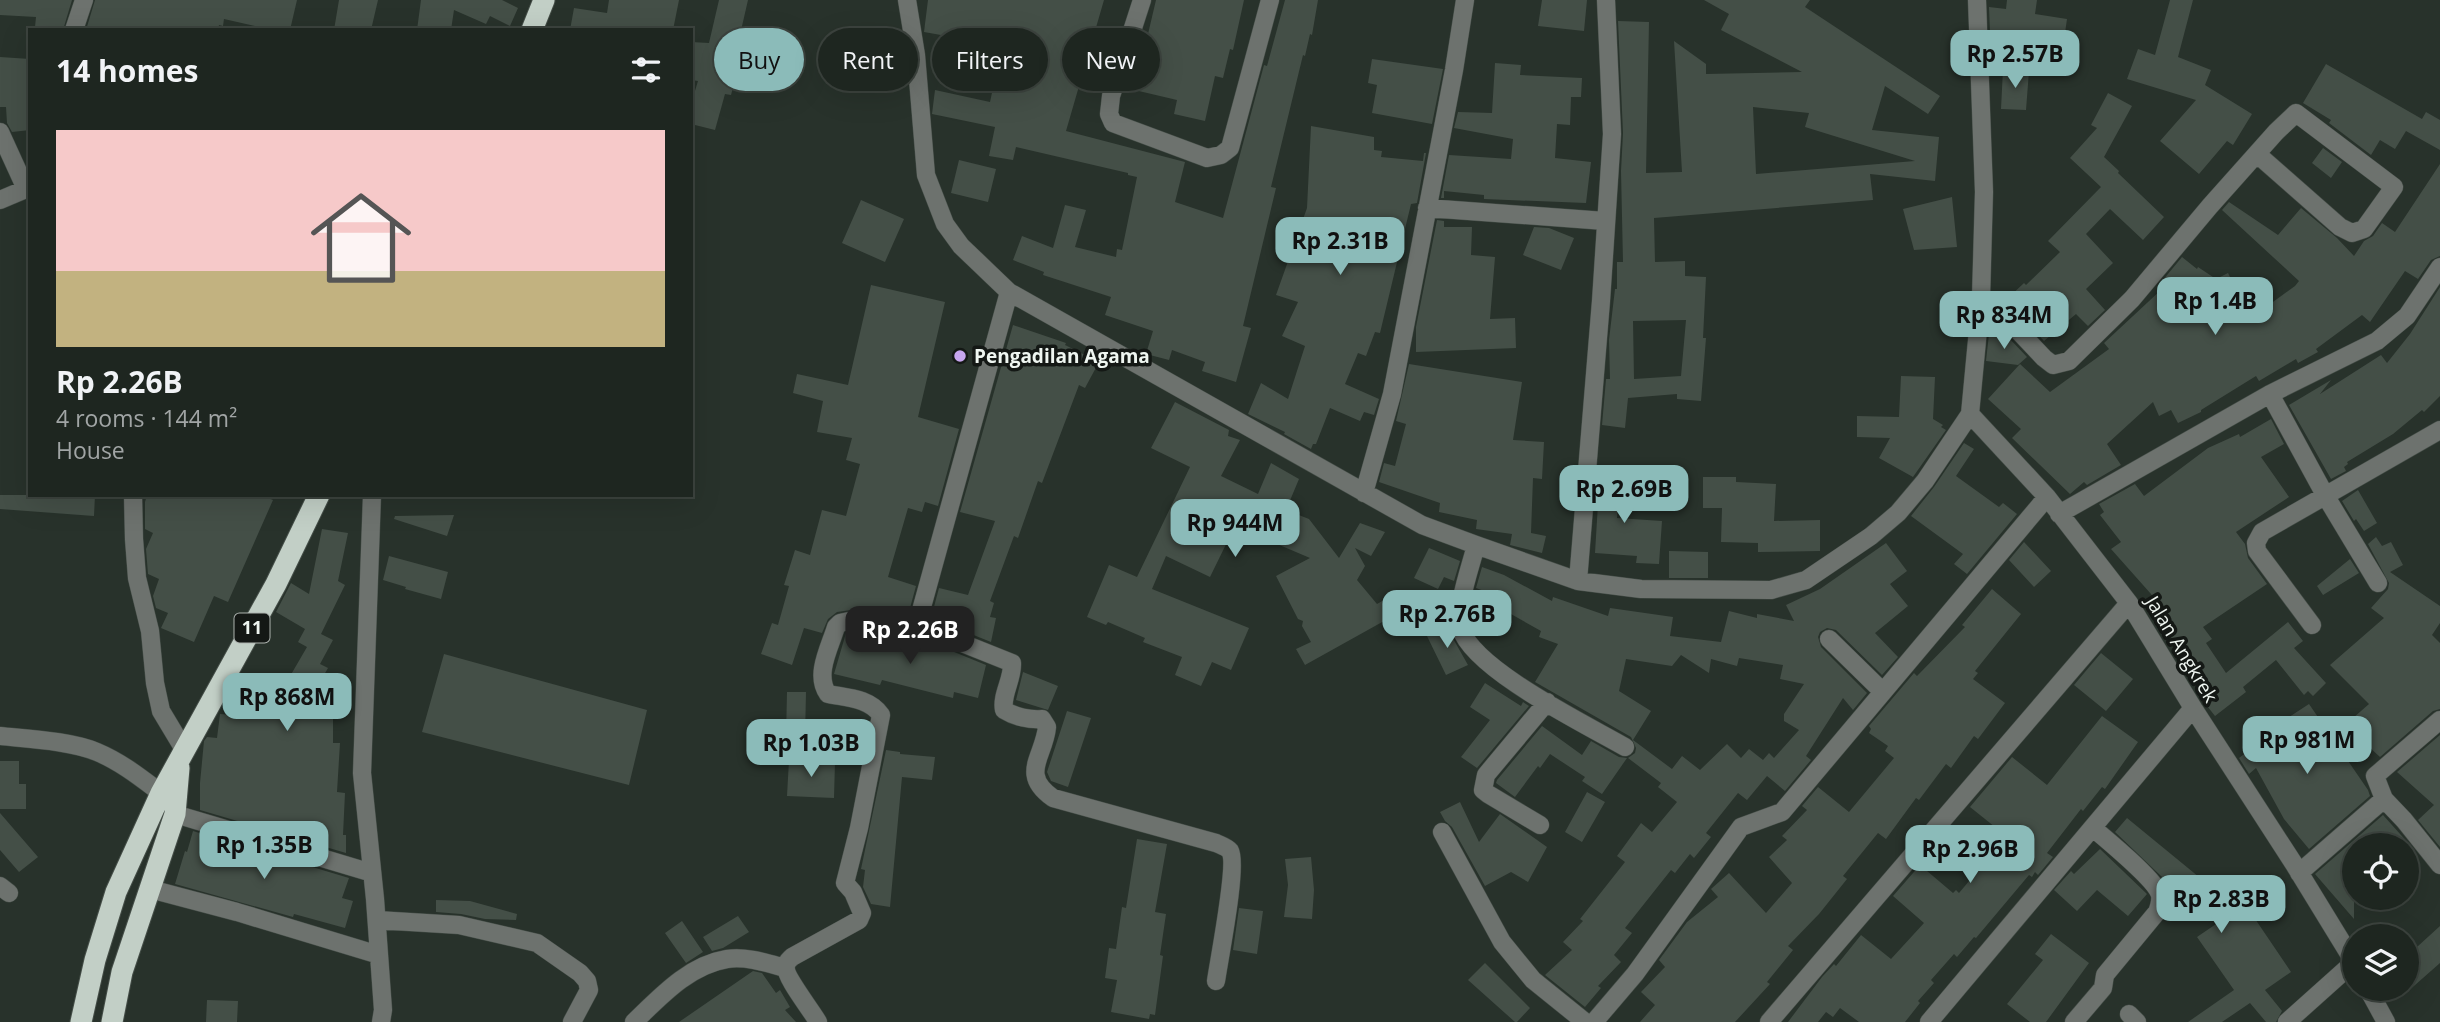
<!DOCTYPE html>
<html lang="en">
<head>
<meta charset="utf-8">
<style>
  body { margin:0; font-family:"Open Sans",sans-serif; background:#2b322d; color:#f1f3f6; height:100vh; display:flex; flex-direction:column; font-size:26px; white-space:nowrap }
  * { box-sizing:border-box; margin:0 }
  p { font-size:23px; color:#a1a5a5 }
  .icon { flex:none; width:38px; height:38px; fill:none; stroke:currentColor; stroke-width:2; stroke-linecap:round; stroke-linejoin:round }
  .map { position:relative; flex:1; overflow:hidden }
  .drawer { position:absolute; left:28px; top:28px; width:665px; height:469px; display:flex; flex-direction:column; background:#1e2620; border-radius:0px; box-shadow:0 7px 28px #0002,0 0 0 2px #3c433e }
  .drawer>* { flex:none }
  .banner { position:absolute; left:714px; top:28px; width:665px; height:63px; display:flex; gap:14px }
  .controls { position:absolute; left:2342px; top:833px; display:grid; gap:14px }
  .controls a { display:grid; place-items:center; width:77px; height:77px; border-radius:50%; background:#1e2620; box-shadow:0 7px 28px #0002,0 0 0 2px #3c433e; font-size:35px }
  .price { position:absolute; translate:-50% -60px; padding:0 16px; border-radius:14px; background:#8bbbb9; color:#111; font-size:23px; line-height:46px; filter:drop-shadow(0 2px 4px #0008) }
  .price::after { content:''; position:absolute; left:50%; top:42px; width:21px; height:16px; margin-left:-10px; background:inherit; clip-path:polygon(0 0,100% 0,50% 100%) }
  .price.current { background:#222; color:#fff }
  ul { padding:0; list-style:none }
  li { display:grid; align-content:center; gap:14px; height:371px; padding:0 28px }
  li+li { border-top:2px solid #3c433e }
  li span { display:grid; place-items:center; height:217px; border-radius:0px; color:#555 }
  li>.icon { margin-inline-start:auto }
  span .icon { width:126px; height:126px; fill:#fffc; stroke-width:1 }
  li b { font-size:30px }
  h2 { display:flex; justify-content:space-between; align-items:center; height:84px; padding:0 28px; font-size:30px }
  .chip { padding:0 24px; border-radius:32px; background:#1e2620; box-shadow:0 7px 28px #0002,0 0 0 2px #3c433e; font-size:24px; line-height:63px }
  .chip.current { background:#8bbbb9; color:#111 }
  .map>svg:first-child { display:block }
  .building { fill:#444f47; fill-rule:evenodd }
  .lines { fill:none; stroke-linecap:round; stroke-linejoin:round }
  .minor-casing { stroke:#444d47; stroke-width:19 }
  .highway-casing { stroke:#444d47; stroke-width:23 }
  .minor { stroke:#6d726e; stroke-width:18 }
  .highway { stroke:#c2cfc6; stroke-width:21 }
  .poi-dot { fill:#c7a6ef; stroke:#141815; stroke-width:2.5 }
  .labels { text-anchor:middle; stroke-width:7; stroke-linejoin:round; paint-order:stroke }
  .shield { fill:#141815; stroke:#adb3af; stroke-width:2 }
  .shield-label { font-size:18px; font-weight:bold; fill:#eff6f1 }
  .poi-label { font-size:19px; font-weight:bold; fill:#eff6f1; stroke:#141815; text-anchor:start }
  .street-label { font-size:19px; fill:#eff6f1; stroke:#141815 }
</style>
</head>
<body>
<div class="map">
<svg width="2440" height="1022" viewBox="0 0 2440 1022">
  <rect width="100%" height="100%" fill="#28322b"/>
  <!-- building -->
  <path class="building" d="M0,0h72l-9,30 -28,-3 1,-10 -36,-2z
    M95,0h202l-7,30h-18l-48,-11 -1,7 -4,-1 -1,5h-132z
    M339,0h39l-7,30h-37z
    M421,0h81l16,8 -8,18 -20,-10 -4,8 -32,-14 -3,20h-34z
    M609,0h70l-6,30h-103l4,-22 33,5z
    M719,0h29l-11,48 6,1 -12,46 -6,-1 -10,36 -24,-6v-20l7,-23 -7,-1v-38l18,1z
    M928,0h176l-38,131 119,31 -10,40 48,16 41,-153 3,1 18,-66h33l-6,35 -2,-1 -5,22 -2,-1 -32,132 5,1 -33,138 8,2 -15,54 -34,-11 3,-9 -33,-12 -3,10 -23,-6 7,-23 -48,-16 6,-18 -68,-22 1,-3 -31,-12 9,-24 31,12 12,-43 21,5 -11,37 41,10 1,-8 5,1 15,-73 -9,-2v-2l-112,-26 -3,13 -24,-4 6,-29 -63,-13 3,-24 55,12 11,-51 -16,-2 1,-6 -62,-11z
    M1156,0h88l-11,50 -3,-1 -7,29 -8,-2 -10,45 -31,-7 3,-14 -51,-12 12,-40 3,1 4,-15h3z
    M1542,0h45l-3,31 -46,-5z
    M1704,0h106l-5,7 135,89 -12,18 -43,-28 -13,44 67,7 -4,44 -65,-7 3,26 -219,18 1,44 30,-1v15l21,1 -3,61h3l-5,63 -24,-2v-5l-49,4 -3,30 -23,-3 4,-46h4l-1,-39 6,-51h2v-27h6l-2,-91 2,-38 -5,-112 31,1 -3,151 36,-1 -8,-131 32,23v10l96,-2 -81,-42 8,-16zM1753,107l56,6 -4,14 110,34 -159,13zM1686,320l-5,56 -47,3 -1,-58z
    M2007,0h30l-2,14 32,5 -4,28 -34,-4v-5l-39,-6 -1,-25 17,2z
    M2170,0h23l-15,57 33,13 -6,15 47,29 -19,31 -6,-4 -28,33 -39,-33 36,-41 -69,-21 11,-30 17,6z
    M0,57l30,2v71l-18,2 -5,-9 -1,-16h-6z
    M1372,59l71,10 -11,55 -60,-11 5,-28 -9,-2z
    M1495,63l26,2 -1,10 62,3 -1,19h-10l-1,28 -13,-1 -2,34 36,4 -5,41 -102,-4v-4l-40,-4v7h-3l8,-43 62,4 2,-20 -59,-11 4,-16 34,1z
    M2326,64l96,55 4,-7 14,8v30l-34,-19 -11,18 -15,-9 -9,15 -42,-32 2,-3 -28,-17z
    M2003,69l26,2 -3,39 -25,-1z
    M2108,93l24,13 -28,51 15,14 -1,2 46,44 -21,23 -33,-31 -24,25 27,29 -27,26 19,21 -17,16 -12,-12 -32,27 -38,-41 18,-17 2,2 34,-33 -12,-11 53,-54 -31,-29 27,-30 -6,-3z
    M1311,126l63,11v13l8,1 -1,6 42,4 1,-8h2l-9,50 -6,1 -31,129 -5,-1 -9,24 -8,-3 -13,31 34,15 -5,16 -10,-3 -4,9 -30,-13 -14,36h-3l-2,5 -27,-15 1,-2 -37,-18 13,-31 27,16 17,-53 -23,-10 16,-34 -22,-7 31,-87z
    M2323,148l19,14 -11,16 -19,-15z
    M959,160l37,9 -8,33 -37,-9z
    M2440,164v92l-9,4 -13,19 -13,-8 -35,51 -8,-7 -46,34 2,3 -20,11 -2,-4 -37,22 -3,-5 -55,34v2l-23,11 -7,-13 -12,6 -6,-14 -46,42 14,21 -34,20 -3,-3 -14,12 -58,-56 9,-9 -33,-30 32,-35 30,28 59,-43 -5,-6 58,-54 -4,-3 24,-29 15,12 1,-2 18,12 12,-6 8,16 13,-8 17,26 29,-21 4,-5 -77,-71 7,-8 49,33 23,-27 36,30 17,18 10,-15 9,-5 9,-13 13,9z
    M1952,197l5,50 -43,3 -11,-41z
    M861,200l43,19 -19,43 -43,-19z
    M1437,220l7,1v6h28l-1,28 24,2 -5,62 25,-1 1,30 -100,4v-25z
    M1534,227l15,1 25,10 -13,32 -38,-15z
    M871,285l74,17 -27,115 41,12 -21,77 -13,-4 -3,10 -14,-4 -20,69 28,9 -9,33 -56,-9 -14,2 -9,7 -6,14 -18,-5 -12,37 -31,-11 11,-31 6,2 11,-39 -5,-1 11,-35 15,5 12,-45 24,6 14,-52 -14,-4 6,-22 -35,-6 6,-31 -30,-8 4,-19 51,11z
    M2440,287v109l-16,16 -2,-2 -29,24 -46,28 1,2 -4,3 2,4 -15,8 -42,-74 42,-25 -11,14 61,-39 6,8 23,-29z
    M1013,325l53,18 -1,2 34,17 -14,26 -6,-3 -37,98 -4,-2 -20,57 -4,-2 -24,65 4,2 -4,14 6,1 -5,24 -60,-24 8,-30 29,7 27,-74 -35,-9z
    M1989,334l19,3 19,20 -9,8 -32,-4z
    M1409,364l113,18 -9,58 31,2 -2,37 -9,-1 -2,55 15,3 -4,17 -32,-8 2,-11 -36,-5 1,-9 -38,-8 1,-9 -61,-21 5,-19 11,3 11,-42 -10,-3z
    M1901,376l34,1 -2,42 10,6 -2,2 5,3 -33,47 -34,-19 11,-20 -33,-1v-21l42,1z
    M1175,402l54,28 -1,6 12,4 -19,36 37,18 13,-31 28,16 -13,31 23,9 30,39 21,-35 25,9 -14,24 -16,-8 10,18 -8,14 20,24 7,-4 9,16 -88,49 -9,-16 15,-7 -9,-16 1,-5 -5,-2 -22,-43 34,-18 -75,-32 -25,51 -44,-21 -14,33 97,39 -18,42 -19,-8 -11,24 -26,-11 7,-18 -39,-15 2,-4 -37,-16 -2,3 -19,-8 22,-52 28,12 53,-110 -39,-19z
    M2271,419l13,25 -23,13 28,40 -53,35 9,12 3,14 19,26 -64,43 9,12 -6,4 20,30 62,-51 15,19 -9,7 32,35 -13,13 -5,-5 -4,4 -28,-35 -33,27 3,5 -31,24 -19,-24 6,-5 -36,-57 7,-5 -22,-31 -40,-45 10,-7 -21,-27 4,-3 -5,-8 36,-20 9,12 64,-48 31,-14 1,3z
    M1964,443l10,6 -18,27 43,31 4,-4 14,11 -50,60 -13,-10 9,-10 -52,-38 23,-29z
    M1602,466h19l-4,52 45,3 -3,43 -23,-1 1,-7 -42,-3 5,-82h2z
    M1703,477h33v5l40,2 -2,37 46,-1v31l-62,1v-9l-37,-1 1,-34h-19z
    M2358,490l19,33 -13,8 -8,-12 -2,2 -12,-20z
    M0,495h95l-1,21 -94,-7z
    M147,495h114l12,5 -45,102 -14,-6 -20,46 -33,-14 7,-15 -12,-5 -3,-12 6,-17 -11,-5 -2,-25 7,-16 -8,-4v-27z
    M454,515l-7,21 -53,-17 1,-3z
    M322,529l26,4 -10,48 7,4 -24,49 12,6 -13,24 8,4 -20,35h25v40h7l-3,49 8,1 -2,42h3v18l-146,-43v-27l4,-42 3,-4 10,1 3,-24 40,3 8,-34 14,7 25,-43 -9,-5 7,-13 -29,-17 15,-29 18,11z
    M2376,537l6,9 9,-4 12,23 -13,7 50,34v17l-8,12 8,8v66l-7,2 -53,46 -35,-32 24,-21 -39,-39 54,-47 -13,-10 17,-19 1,-6 -21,-39z
    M2024,542l27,29 -17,16 -25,-27z
    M1886,543l21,28 -17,13 18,22 -33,27 23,24 -16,18 -46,-45 -9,-2 -7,4 -2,5 3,10 46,46 -14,17 -10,-12 -37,58 5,4 -26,31 -18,-15 -20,24 -9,-7 -32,40 5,4 -17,21 -4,-4 -15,19 -4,-3 -46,58 7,5 -18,22 7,7 -23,24 3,2 -16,19 -40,-32 27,-25 -9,-8 20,-21 -3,-2 45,-57 -8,-6 24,-33 11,9 25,-30 -19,-15 3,-4 -33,-25 7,-5 1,-5 -5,-11 -96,-55 23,-38 -19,-7 2,-6 -46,-26 5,-8 -24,-9 6,-21 22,8 48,26 1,-4 55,19 2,-8 63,9 -3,19 51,6 8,-31 28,7v-4l37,7 -8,-16 34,-16zM1681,655l28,18 2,-14 26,7 2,-8 44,7 -3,14 24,5 -20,30v7l15,9 -25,28 -5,-5 -6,7 -14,-11 -8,9 -14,-14 -27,26 -18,-14 -10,13 -39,-29 18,-29 -32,-20 7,-32 46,7z
    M1429,548l31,13 -6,20 -10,-4 -6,12 -24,-11z
    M1669,551l39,1v26h-39z
    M389,556l59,16 -7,27 -36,-10 1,-2 -23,-7z
    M2350,559l9,14 -36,22 -6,-9z
    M1992,589l29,25 -46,57 3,2 -5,6 32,24 -27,36 -4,-3 -23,32 -5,-4 -27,36 -3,-2 -30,41 -8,-6 -35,43 4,3 -28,35 -31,32 5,4 -26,32 3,2 -35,38h-95l15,-17 -14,-13 24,-25 -6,-7 28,-38 31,-25 -7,-8 18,-16 37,40 26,-30 -23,-26 18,-17 -5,-4 25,-26 -5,-4 16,-19 31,25 45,-54 -9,-7 3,-5 -19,-13 2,-4 -2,-3 45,-53 3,3 48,-49 -3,-2z
    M1448,623l3,12 17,30 -22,10 -20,-41z
    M846,633l62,10h6l6,-5 66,27 -8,33 -24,-6 -1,6 -71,-18 -2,5 -46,-11z
    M2101,653l32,26 -27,32 -32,-26z
    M444,654l203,56 -18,75 -207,-53z
    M1023,672l35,14 -10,24 -32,-10z
    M1485,683l36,23 2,-4 6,4 -52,62 -16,-11 29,-37 -20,-13z
    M787,692h19l-1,46h-19z
    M2309,704l59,86 2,6 -61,53 -25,-30 -28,-51 -7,6 -10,-16 27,-21 -3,-3z
    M1067,711l24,7 -23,69 -17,-6 -4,-9z
    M2102,716l36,26 -33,47 -3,-2 -19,24 -2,-2 -34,44 6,4 -15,18 -3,-3 -3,5 -3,-2 -53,63 -2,-1 -17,20 -3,-3 -23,26 3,3 -16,18 2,2 -15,19h-46l-19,-14 -7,9 -7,-5 -8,10h-30l34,-45 12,-13 2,2 25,-31 30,24 33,-36 -31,-27 27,-31 33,28 3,-3 3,3 37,-44 9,-14 -35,-28 42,-50 35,28z
    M1542,726l40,29 9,-14 28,16 8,1 -25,36 -20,-13 3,-4 -35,-23 -10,14 -2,-2 -23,31 -19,-14 1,-3z
    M2440,735v112l-22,-27 16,-15 -37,-33z
    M886,750l14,2v2l35,3 -3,23 -30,-3 -12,130 -19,-3 -8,-17 2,-17 -4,-1z
    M789,760l46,2 -1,36 -47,-2z
    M0,761h19v23h7v25h-26z
    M1587,792l18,10 -23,40 -17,-10z
    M1460,802l19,40 21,-28 47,33 -19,35 -17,-10 -26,14 -33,-59 -7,-6 -5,-9z
    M0,813l38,44 -19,15 -19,-22z
    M2383,815l27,30h-56v74l-39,-45z
    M2127,818l111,91 7,-5 46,68 -26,18 17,21 -6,11h-10l-16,-19 -28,19h-34l46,-32 -37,-53 22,-15 -58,-46 -46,-44z
    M193,831l156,47 -7,20 11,3 -8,27 -51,-14 -1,3 -118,-33 10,-33 2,1z
    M1137,839l30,5 -12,68 11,2 -6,41 3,1 -8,59 -5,-1 -1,5 -38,-7 6,-32 -12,-2 4,-30 7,1 6,-42 4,1z
    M2100,849l47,45 -19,22 -31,-26 -20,21 -23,-21 17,-19 3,3z
    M1311,857l3,33 -2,29 -28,-2 4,-32 -3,-26z
    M436,900l34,1 47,13 -1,6 -31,-1 -24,-5 -25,-2z
    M1239,908l24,3 -6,43 -24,-4z
    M738,916l11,16 -26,16 -11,3 -9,-14z
    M682,921l21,31 -17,11 -21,-30z
    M2440,926v37l-34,30v-36z
    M2051,934l38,29 -43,59h-16l-23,-18 36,-44 -8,-6z
    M1485,963l45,45 -13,14h-2l-47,-42z
    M753,971l9,2 14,20 4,-3 10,17 -5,3 11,12h-117z
    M207,1000l31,1 -1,21h-31z"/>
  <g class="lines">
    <defs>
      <path id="minor" d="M907,0l9,55 10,120 19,49 16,22 48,46 413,233 54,20 102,36 63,8 130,1 35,-10 65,-44 27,-23 27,-32 45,-67 11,-116 3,-106 -7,-192
        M1142,0l-31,96 -2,18 4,9 94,35 14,-3 9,-7 40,-148
        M74,30l10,-30
        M0,132l26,57 -26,11
        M1427,208l178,13
        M1981,298l30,25 33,35 9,7 16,-4 63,-62 78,-93 66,-74 20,-19 98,74 -30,42 -12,4 -12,-6 -83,-73
        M2270,394l55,101 53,88
        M1970,414l77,83 82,106 64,105 101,156 60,98
        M1364,493l28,-99 62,-324 11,-70
        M133,495l1,44 3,39 13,53 5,52 6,28 24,40
        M372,495l-10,278 13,126 8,111 -2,12
        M2059,514l211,-120 107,-53 30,-25 33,-49
        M1476,545c-5,21 -21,63 -15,84 13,41 126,96 164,118
        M1578,581l23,-280 11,-167 -6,-134
        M917,625l95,38c1,16 -11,32 -8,47 11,7 26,10 38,9l5,8c-3,30 -28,47 6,71l163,45c4,2 11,4 14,8 8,13 -11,109 -14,130
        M2312,625l-55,-74 -1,-8 6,-11 178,-102
        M1829,639l54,53
        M0,736c29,3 71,5 97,16 24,10 44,26 64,41
        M2384,799l20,21 36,45
        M175,814l197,59
        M1540,825l-52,-31 -5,-4 3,-15 61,-73
        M1442,832l60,110 31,38 52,42
        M2299,873l85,-74 -9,-23 65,-56
        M0,886l9,7
        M150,889l87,23 142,43
        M377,920l82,5 78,18 43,30 7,8 2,9 -17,32
        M2368,989l18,33
        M2129,1014l8,8
        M634,1022c26,-25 55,-57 93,-63 19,-3 40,4 58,9
        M818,1022c-6,-11 -34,-46 -32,-56 0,-4 3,-6 6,-9l67,-37 3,-7 -9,-21 -8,-9 14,-55 22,-113c-12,-17 -33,-17 -53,-21 -14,-19 2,-47 8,-67l4,-4 9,-2 61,11 7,-7 92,-333
        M1594,1022l41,-48 106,-147 41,-15 265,-315
        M1769,1022l360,-419
        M1929,1022l264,-314
        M2074,1022l29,-34 2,-13 52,-63c2,-5 4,-11 3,-17 -4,-15 -53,-55 -67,-67
        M2287,1022l67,-60"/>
      <path id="highway" d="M532,30l12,-30
        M81,1022l14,-62 21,-68 45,-99 115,-209 43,-89
        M112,1022l10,-50 53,-158 4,-46"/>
    </defs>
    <!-- minor casing -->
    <use href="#minor" class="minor-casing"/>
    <!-- highway casing -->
    <use href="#highway" class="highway-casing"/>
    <!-- minor -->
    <use href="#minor" class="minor"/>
    <!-- highway -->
    <use href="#highway" class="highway"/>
  </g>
  <!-- markers -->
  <circle class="poi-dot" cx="960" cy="356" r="7"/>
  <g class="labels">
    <!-- shield labels -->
    <rect class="shield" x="234.5" y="613.5" width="35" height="29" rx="5"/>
    <g class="shield-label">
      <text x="252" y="634">11</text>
    </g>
    <!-- poi labels -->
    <g class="poi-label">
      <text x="974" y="363">Pengadilan Agama</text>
    </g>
    <!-- street labels -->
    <g class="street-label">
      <text transform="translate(2182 649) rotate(59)" y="7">Jalan Angkrek</text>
    </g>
  </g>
</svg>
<div class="controls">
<a><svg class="icon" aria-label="locate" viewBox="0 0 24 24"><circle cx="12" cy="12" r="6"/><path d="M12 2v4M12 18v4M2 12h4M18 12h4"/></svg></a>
<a><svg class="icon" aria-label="layers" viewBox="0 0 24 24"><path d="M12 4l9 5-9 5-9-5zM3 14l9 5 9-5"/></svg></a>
</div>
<b class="price" style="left:2015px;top:90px">Rp 2.57B</b>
<b class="price" style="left:1340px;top:277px">Rp 2.31B</b>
<b class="price" style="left:2215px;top:337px">Rp 1.4B</b>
<b class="price" style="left:2004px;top:351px">Rp 834M</b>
<b class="price" style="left:1624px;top:525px">Rp 2.69B</b>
<b class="price" style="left:1235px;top:559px">Rp 944M</b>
<b class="price" style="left:1447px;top:650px">Rp 2.76B</b>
<b class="price current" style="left:910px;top:666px">Rp 2.26B</b>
<b class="price" style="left:287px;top:733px">Rp 868M</b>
<b class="price" style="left:2307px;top:776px">Rp 981M</b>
<b class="price" style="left:811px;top:779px">Rp 1.03B</b>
<b class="price" style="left:264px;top:881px">Rp 1.35B</b>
<b class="price" style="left:1970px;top:885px">Rp 2.96B</b>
<b class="price" style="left:2221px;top:935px">Rp 2.83B</b>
<div class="banner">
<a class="chip current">Buy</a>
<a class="chip">Rent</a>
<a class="chip">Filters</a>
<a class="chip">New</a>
</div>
<section class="drawer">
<h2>14 homes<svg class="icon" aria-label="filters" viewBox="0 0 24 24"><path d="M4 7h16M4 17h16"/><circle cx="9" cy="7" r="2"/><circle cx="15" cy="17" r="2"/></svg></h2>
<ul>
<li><span style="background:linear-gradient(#f6c9c9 65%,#c2b280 0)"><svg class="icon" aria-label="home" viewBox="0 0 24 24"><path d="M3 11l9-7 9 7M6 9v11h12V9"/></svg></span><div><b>Rp 2.26B</b><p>4 rooms · 144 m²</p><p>House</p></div></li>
</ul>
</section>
</div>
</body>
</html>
